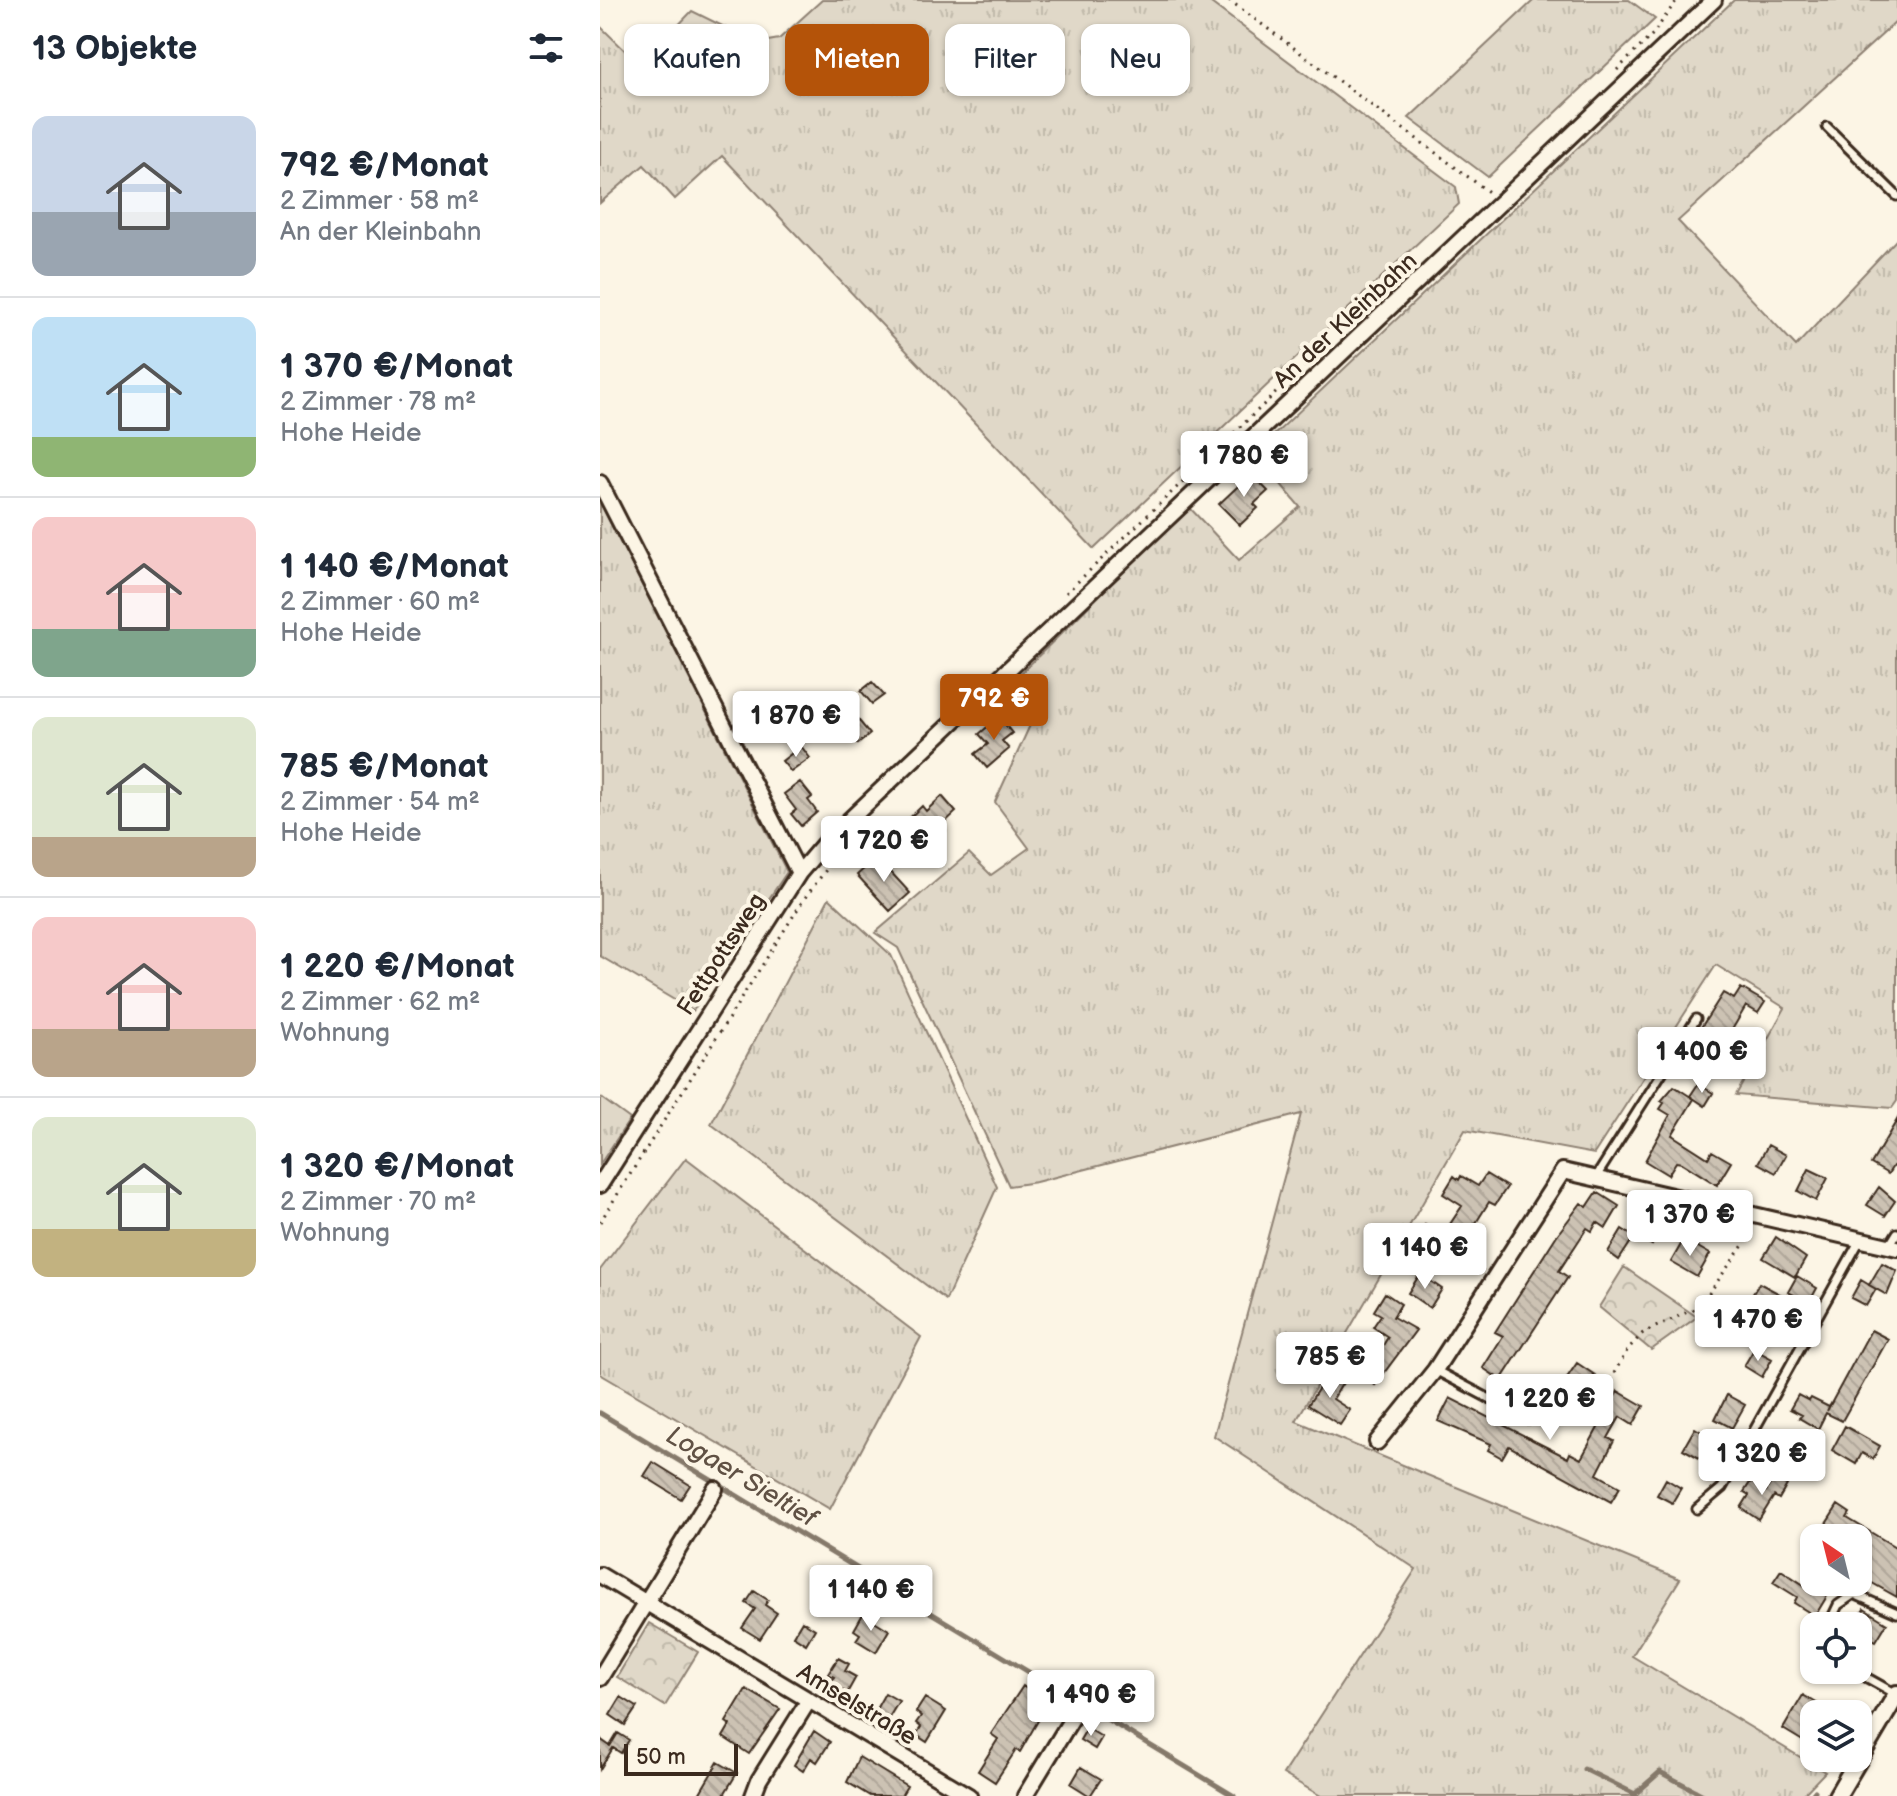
<!DOCTYPE html>
<html lang="de">
<head>
<meta charset="utf-8">
<style>
  body { margin:0; font-family:"Balsamiq Sans",sans-serif; background:#f6f6f7; color:#1f2937; height:100vh; display:flex; flex-direction:column; font-size:30px; white-space:nowrap }
  * { box-sizing:border-box; margin:0 }
  p { font-size:26px; color:#747a83 }
  .icon { flex:none; width:44px; height:44px; fill:none; stroke:currentColor; stroke-width:2; stroke-linecap:round; stroke-linejoin:round }
  .map { position:relative; flex:1; overflow:hidden }
  .details { display:flex; flex-direction:column; background:#fff; width:600px }
  .details>* { flex:none }
  .banner { position:absolute; left:24px; top:24px; width:760px; height:72px; display:flex; gap:16px }
  .needle { width:52px; rotate:325deg }
  .tools { position:absolute; left:1200px; top:1524px; display:grid; gap:16px }
  .tools a { display:grid; place-items:center; width:72px; height:72px; border-radius:16px; background:#fff; box-shadow:0 2px 6px #0004; font-size:40px }
  .scale { position:absolute; left:24px; bottom:20px; width:114px; box-sizing:border-box; padding-left:8px; border:4px solid #3b2a1e; border-top:0; font-size:22px; line-height:28px; white-space:nowrap; color:#3b2a1e; -webkit-text-stroke:6px #fcf5e5; paint-order:stroke }
  .price { position:absolute; translate:-50% -68px; padding:0 18px; border-radius:8px; background:#fff; color:#222; font-size:26px; line-height:52px; filter:drop-shadow(0 2px 4px #0008) }
  .price::after { content:''; position:absolute; left:50%; top:48px; width:24px; height:18px; margin-left:-12px; background:inherit; clip-path:polygon(0 0,100% 0,50% 100%) }
  .price.current { background:#b45309; color:#fff }
  ul { padding:0; list-style:none }
  li { display:flex; align-items:center; gap:24px; height:200px; padding:0 32px }
  li+li { border-top:2px solid #e0e1e3 }
  li span { display:grid; place-items:center; flex:none; width:224px; height:160px; border-radius:16px; color:#555 }
  li>.icon { margin-inline-start:auto }
  span .icon { width:96px; height:96px; fill:#fffc; stroke-width:1 }
  li b { font-size:34px }
  h2 { display:flex; justify-content:space-between; align-items:center; height:96px; padding:0 32px; font-size:34px }
  .tag { padding:0 28px; border-radius:16px; background:#fff; box-shadow:0 2px 6px #0004; font-size:28px; line-height:72px }
  .tag.current { background:#b45309; color:#fff }
  main { display:flex; flex:1; min-height:0 }
  .map>svg:first-child { display:block }
  .grass { fill:url(#grass-tufts); stroke:#8e8173; stroke-width:2 }
  .forest { fill:url(#forest-crowns); stroke:#8e8173; stroke-width:2 }
  .lines { fill:none; stroke-linecap:round; stroke-linejoin:round }
  .stream { stroke:#85796b; stroke-width:5 }
  .building { fill:url(#building-back-hatch); stroke:#3b2a1e; stroke-width:2 }
  .service-casing { stroke:#3b2a1e; stroke-width:13 }
  .minor-casing { stroke:#3b2a1e; stroke-width:20 }
  .tertiary-casing { stroke:#3b2a1e; stroke-width:22 }
  .path { stroke:#3b2a1e; stroke-width:3; stroke-dasharray:2 6; stroke-linecap:butt }
  .service { stroke:#fcf5e5; stroke-width:7 }
  .minor { stroke:#fcf5e5; stroke-width:14 }
  .tertiary { stroke:#fcf5e5; stroke-width:16 }
  .labels { text-anchor:middle; stroke-width:8; stroke-linejoin:round; paint-order:stroke }
  .street-label { font-size:24px; fill:#3b2a1e; stroke:#fcf5e5 }
  .water-label { font-size:26px; font-style:italic; fill:#605144; stroke:#fcf5e5 }
</style>
</head>
<body>
<main>
<section class="details">
<h2>13 Objekte<svg class="icon" aria-label="filters" viewBox="0 0 24 24"><path d="M4 7h16M4 17h16"/><circle cx="9" cy="7" r="2"/><circle cx="15" cy="17" r="2"/></svg></h2>
<ul>
<li><span style="background:linear-gradient(#c9d6e8 60%,#9aa5b1 0)"><svg class="icon" aria-label="home" viewBox="0 0 24 24"><path d="M3 11l9-7 9 7M6 9v11h12V9"/></svg></span><div><b>792 €/Monat</b><p>2 Zimmer · 58 m²</p><p>An der Kleinbahn</p></div></li>
<li><span style="background:linear-gradient(#bfe0f5 75%,#8fb573 0)"><svg class="icon" aria-label="home" viewBox="0 0 24 24"><path d="M3 11l9-7 9 7M6 9v11h12V9"/></svg></span><div><b>1 370 €/Monat</b><p>2 Zimmer · 78 m²</p><p>Hohe Heide</p></div></li>
<li><span style="background:linear-gradient(#f6c9c9 70%,#7fa58c 0)"><svg class="icon" aria-label="home" viewBox="0 0 24 24"><path d="M3 11l9-7 9 7M6 9v11h12V9"/></svg></span><div><b>1 140 €/Monat</b><p>2 Zimmer · 60 m²</p><p>Hohe Heide</p></div></li>
<li><span style="background:linear-gradient(#dfe7d0 75%,#b9a48a 0)"><svg class="icon" aria-label="home" viewBox="0 0 24 24"><path d="M3 11l9-7 9 7M6 9v11h12V9"/></svg></span><div><b>785 €/Monat</b><p>2 Zimmer · 54 m²</p><p>Hohe Heide</p></div></li>
<li><span style="background:linear-gradient(#f6c9c9 70%,#b9a48a 0)"><svg class="icon" aria-label="home" viewBox="0 0 24 24"><path d="M3 11l9-7 9 7M6 9v11h12V9"/></svg></span><div><b>1 220 €/Monat</b><p>2 Zimmer · 62 m²</p><p>Wohnung</p></div></li>
<li><span style="background:linear-gradient(#dfe7d0 70%,#c2b280 0)"><svg class="icon" aria-label="home" viewBox="0 0 24 24"><path d="M3 11l9-7 9 7M6 9v11h12V9"/></svg></span><div><b>1 320 €/Monat</b><p>2 Zimmer · 70 m²</p><p>Wohnung</p></div></li>
</ul>
</section>
<div class="map">
<svg width="1297" height="1796" viewBox="0 0 1297 1796">
  <defs>
    <pattern id="grass-tufts" width="24" height="20" patternUnits="userSpaceOnUse" patternTransform="scale(2)"><rect width="24" height="20" fill="#e0d8c8"/><path d="M3 7l-1-3M5 7V3M7 7l1-3M15 17l-1-3M17 17v-4M19 17l1-3" fill="none" stroke="#c1baab"/></pattern>
    <pattern id="forest-crowns" width="20" height="18" patternUnits="userSpaceOnUse" patternTransform="scale(2)"><rect width="20" height="18" fill="#e0d8c8"/><path d="M2 6a3 3 0 1 1 6 0M12 15a3 3 0 1 1 6 0" fill="none" stroke="#c1baab"/></pattern>
    <pattern id="building-back-hatch" width="6" height="6" patternUnits="userSpaceOnUse" patternTransform="scale(2)"><rect width="6" height="6" fill="#ccc2b3"/><path d="M-1 5l2 2M0 0l6 6M5-1l2 2" fill="none" stroke="#b0a79a"/></pattern>
  </defs>
  <rect width="100%" height="100%" fill="#fcf5e5"/>
  <filter id="ink" filterUnits="userSpaceOnUse"><feTurbulence type="fractalNoise" baseFrequency=".0125" numOctaves="2"/><feDisplacementMap in="SourceGraphic" scale="16" xChannelSelector="R" yChannelSelector="G"/><feConvolveMatrix kernelMatrix="1 2 1 2 8 2 1 2 1" color-interpolation-filters="sRGB"/></filter>
  <g filter="url(#ink)">
    <!-- grass -->
    <path class="grass" d="M222,0h385l249,187 3,17 -365,345 -372,-393 -47,43 -31,-34 -44,38v-177l40,39 52,-54 65,32 22,-4z
      M934,0h95l26,19 -167,158 -79,-59z
      M1134,0h163v21l-219,200 118,125 101,-107v862l-5,7 -156,-13 49,-87 -69,-43 -122,189 -129,-24 -169,291 384,158 -48,77 193,116 -23,24h-481l-38,-22 133,-205 -202,-133 87,-322 -265,68 -27,4 -111,-238 -23,-15 94,-80 22,22 38,-27 -34,-46 36,-79 -25,-35 183,-181 50,53 61,-53 -45,-54z
      M0,502l187,370 -94,139 -93,-55z
      M229,898l62,57 106,232 -51,113 -235,-176z
      M0,1097l30,22 -30,45z
      M86,1158l235,179 -91,172 -230,-135v-104z"/>
    <!-- forest -->
    <path class="forest" d="M1024,1267l73,50 -46,33 -52,-43z
      M49,1623l49,29 -33,54 -48,-29z"/>
    <g class="lines">
      <!-- stream -->
      <path class="stream" d="M0,1413l634,383
        M984,1769l51,25 25,-22 45,24
        M1211,1796l4,-5"/>
    </g>
    <!-- building -->
    <path class="building" d="M651,474l17,17 -14,13 4,4 -18,17 -21,-21z
      M272,682l12,13 -12,9 -11,-13z
      M251,711l19,23 -12,10 -20,-23z
      M399,717l13,16 -10,8 7,8 -22,19 -12,-14 13,-10 -9,-10z
      M201,746l9,12 -19,14 -9,-11z
      M200,782l12,15 -4,3 9,12 -16,14 -10,-12 5,-4 -12,-16z
      M342,796l14,16 -15,14 5,5 -23,21 -23,-25 22,-21 4,5z
      M277,857l33,36 -20,18 -33,-36z
      M1141,988l24,14 -7,11 -12,-7 -20,34 6,3 -7,11 -11,-6 -14,23 -19,-12 42,-66 11,6z
      M1098,1084l15,9 -8,13 -15,-10z
      M1074,1086l20,13 -22,36 36,23 4,-7 19,11 -14,23 -35,-22 -6,-1 -8,13 -23,-14 25,-46 -10,-6 4,-6 -3,-2z
      M1297,1120v48l-4,-2 -5,8 -17,-10z
      M1168,1145l18,10 -10,18 -18,-10z
      M1209,1169l19,9 -12,23 -18,-10z
      M886,1174l21,13 -12,18 -6,-3 -40,64 -9,-6 -2,4 -17,-10 4,-7 -9,-6 9,-16 17,11 20,-30 -19,-12 11,-18 5,4 2,-4 17,10z
      M1279,1187l16,14 -10,15 -18,-11z
      M997,1192l22,14 -13,22 -9,-6 -5,9 -5,-3 -28,43 9,6 -67,103 -18,-12 20,-32 -8,-4 62,-97 24,-32 6,4z
      M1046,1210l19,11 -13,24 -19,-11z
      M1022,1229l12,8 -15,23 -11,-8z
      M1176,1237l30,21 -11,19 -32,-19z
      M1084,1239l26,15 -13,23 -26,-15z
      M1282,1263l15,8 -10,24 -18,-10z
      M820,1274l22,15 -12,19 -22,-15z
      M1197,1276l20,12 -8,15 -21,-11z
      M1261,1280l15,9 -10,17 -15,-8z
      M1159,1283l36,19 -12,22 -16,-8 -5,10 -21,-11z
      M785,1293l16,11 -8,13 23,13 -41,55 -11,-8 24,-40 -15,-10 8,-12 -7,-4z
      M1271,1330l17,9 -46,82 -16,-8 -8,16 -19,-11 3,-3 -12,-6 8,-14 11,6 2,-3 18,9 -2,4z
      M1154,1349l18,10 -10,18 -18,-11z
      M977,1363l18,12 -14,22 -19,-12z
      M729,1372l15,9 -11,18 17,11 -10,15 -32,-20z
      M1018,1391l26,15 -11,19 -13,-8 -12,21 6,3 -17,33 23,13 -9,15 -102,-56 -7,12 -14,-8 3,-6 -53,-23 12,-23 118,60 2,-5 11,6z
      M1127,1395l18,10 -13,23 -17,-9z
      M1245,1426l35,20 -7,13 -11,-6 -6,11 -24,-14z
      M1095,1428l29,18 -10,20 -31,-17z
      M1193,1444l13,7 -7,14 -13,-7z
      M53,1462l37,23 -9,14 -37,-23z
      M1174,1477l13,8 -8,14 -5,-3 -15,24 -18,-12 8,-13 -5,-3 7,-11 15,10z
      M1066,1479l15,9 -9,15 -15,-8z
      M1238,1505l12,8 -3,5 50,30v49l-39,-22v-37h-41z
      M1181,1570l23,15 4,-7 22,13 -15,25 -21,-13 3,-6 -24,-15z
      M154,1591l14,9 -3,5 12,8 -17,26 -18,-11 13,-19 -9,-6z
      M1264,1609l23,14 -11,18 -18,-10v-11z
      M263,1614l26,16 -13,22 -20,-12 4,-6 -6,-4z
      M202,1621l13,8 -9,15 -13,-8z
      M238,1658l11,6 -4,7 11,6 -9,16 -17,-10 4,-6 -6,-3z
      M423,1686l24,19 -27,47 -4,-2 -21,32 -17,-11 20,-32 -7,-5z
      M146,1689l34,20 -31,45 -26,-17 7,-12 -4,-3z
      M285,1693l14,8 -11,18 -13,-8z
      M1203,1695l32,19h-21v16l-8,13 -23,-14z
      M21,1697l16,10 -12,18 -15,-10z
      M325,1698l21,13 -19,31 -11,-7 5,-8 -5,-4 5,-7 -5,-4z
      M487,1728l15,9 -7,12 -15,-9z
      M214,1731l16,11 -13,20 -6,-4 -8,13 -9,-6z
      M18,1733l11,7 -8,13 -8,-5 -13,21v-30l10,7z
      M259,1757l48,29 -6,10h-31l-23,-14z
      M118,1762l19,11 -14,23h-25z
      M481,1767l20,12 -11,17 -19,-12z"/>
    <g class="lines">
      <defs>
        <path id="service" d="M1227,127l70,69
          M996,1177l100,-158
          M1289,1246l8,-13
          M835,1370l93,49 29,1
          M1097,1509l25,-21 138,-248
          M1228,1626l10,-21 16,-11 43,19
          M1253,1670l43,24"/>
        <path id="minor" d="M0,483l199,390
          M0,1185l199,-312 24,-28 891,-845
          M777,1442l58,-72 128,-199 334,77
          M0,1575l369,221
          M0,1678l115,-189
          M153,1796l6,-16 50,-80
          M425,1796l49,-81"/>
        <path id="tertiary" d="M1237,1796l60,-102"/>
      </defs>
      <!-- service casing -->
      <use href="#service" class="service-casing"/>
      <!-- minor casing -->
      <use href="#minor" class="minor-casing"/>
      <!-- tertiary casing -->
      <use href="#tertiary" class="tertiary-casing"/>
      <!-- path -->
      <path class="path" d="M629,0l261,193
        M1017,70l36,-36 24,-34
        M466,593l258,-246
        M0,1222l204,-323 37,-49
        M969,1420h18l41,-71 15,-16 57,-27 44,-62 3,-15"/>
      <!-- service -->
      <use href="#service" class="service"/>
      <!-- minor -->
      <use href="#minor" class="minor"/>
      <!-- tertiary -->
      <use href="#tertiary" class="tertiary"/>
    </g>
  </g>
  <g class="labels">
    <!-- street labels -->
    <g class="street-label">
      <text transform="translate(745 320) rotate(-43)" y="8">An der Kleinbahn</text>
      <text transform="translate(121 954) rotate(-57)" y="8">Fettpottsweg</text>
      <text transform="translate(257 1704) rotate(31)" y="8">Amselstraße</text>
    </g>
    <!-- water labels -->
    <g class="water-label">
      <text transform="translate(142 1476) rotate(31)" y="9">Logaer Sieltief</text>
    </g>
  </g>
</svg>
<div class="tools">
<a><svg class="needle" viewBox="-14 -14 28 28"><path d="M0-13l5 13h-10z" fill="#e53935"/><path d="M0 13l5-13h-10z" fill="#747a83"/></svg></a>
<a><svg class="icon" aria-label="locate" viewBox="0 0 24 24"><circle cx="12" cy="12" r="6"/><path d="M12 2v4M12 18v4M2 12h4M18 12h4"/></svg></a>
<a><svg class="icon" aria-label="layers" viewBox="0 0 24 24"><path d="M12 4l9 5-9 5-9-5zM3 14l9 5 9-5"/></svg></a>
</div>
<div class="scale">50 m</div>
<b class="price" style="left:644px;top:499px">1 780 €</b>
<b class="price current" style="left:394px;top:742px">792 €</b>
<b class="price" style="left:196px;top:759px">1 870 €</b>
<b class="price" style="left:284px;top:884px">1 720 €</b>
<b class="price" style="left:1102px;top:1095px">1 400 €</b>
<b class="price" style="left:1090px;top:1258px">1 370 €</b>
<b class="price" style="left:825px;top:1291px">1 140 €</b>
<b class="price" style="left:1158px;top:1363px">1 470 €</b>
<b class="price" style="left:730px;top:1400px">785 €</b>
<b class="price" style="left:950px;top:1442px">1 220 €</b>
<b class="price" style="left:1162px;top:1497px">1 320 €</b>
<b class="price" style="left:271px;top:1633px">1 140 €</b>
<b class="price" style="left:491px;top:1738px">1 490 €</b>
<div class="banner">
<a class="tag">Kaufen</a>
<a class="tag current">Mieten</a>
<a class="tag">Filter</a>
<a class="tag">Neu</a>
</div>
</div>
</main>
</body>
</html>
